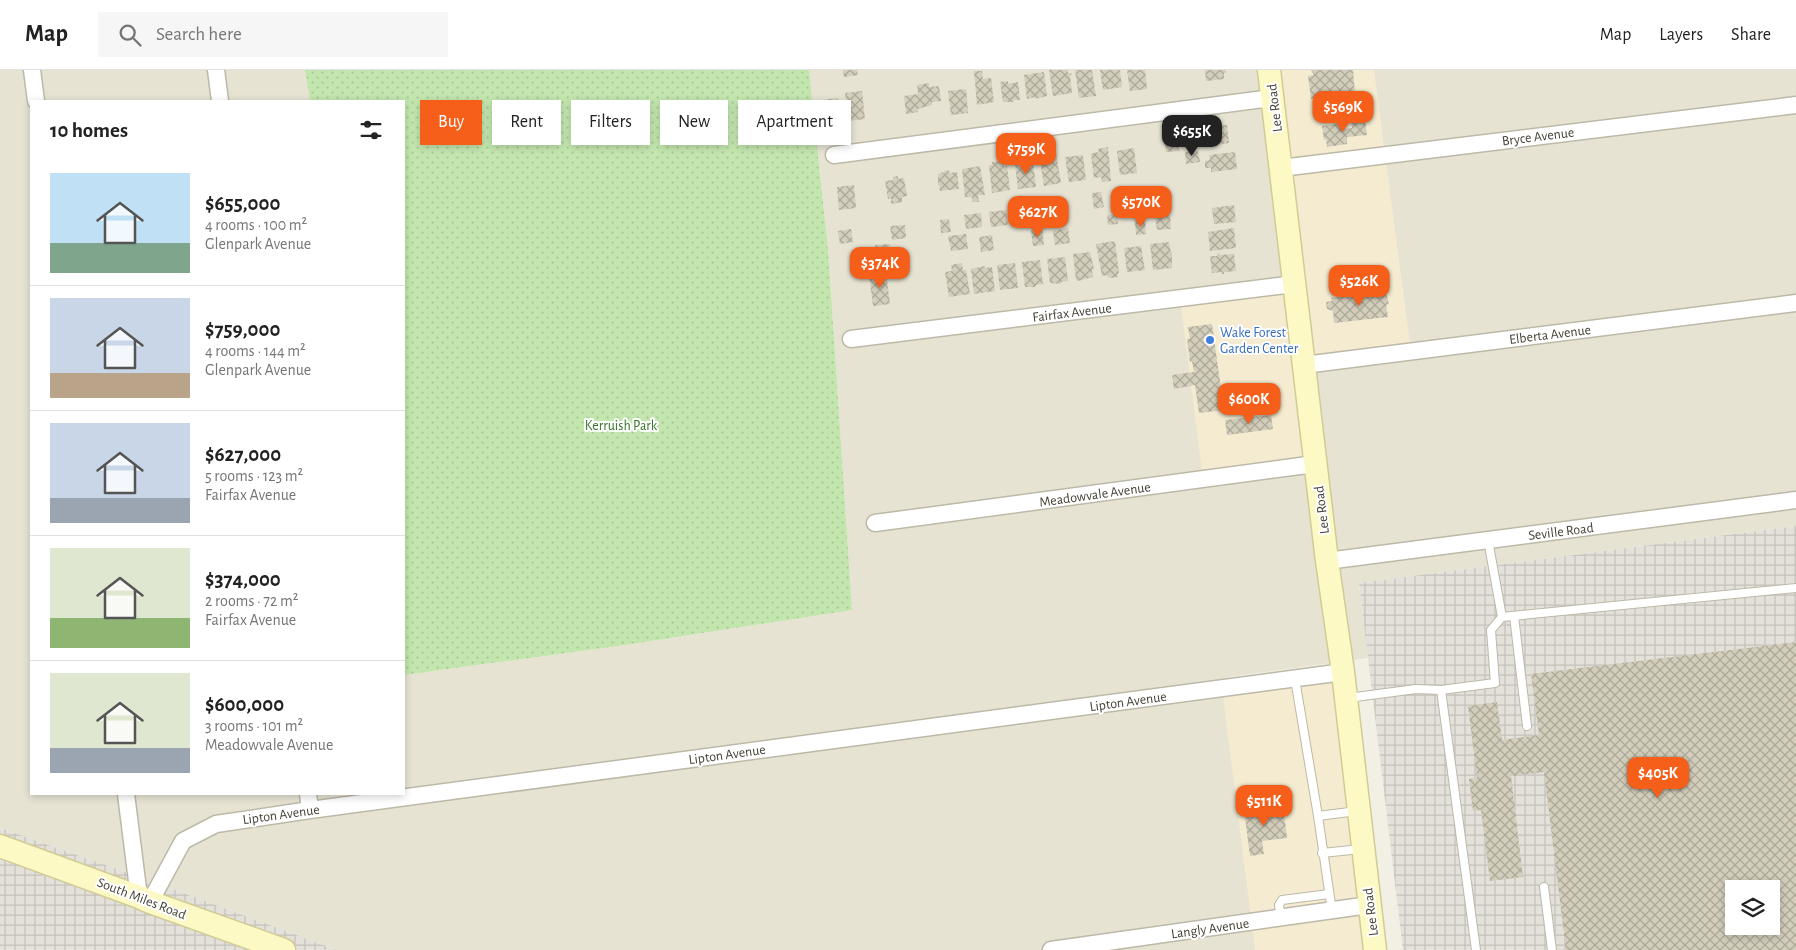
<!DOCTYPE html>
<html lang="en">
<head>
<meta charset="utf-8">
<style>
  body { margin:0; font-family:"Alegreya Sans",sans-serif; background:#f6f6f6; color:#222; height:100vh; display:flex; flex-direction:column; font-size:19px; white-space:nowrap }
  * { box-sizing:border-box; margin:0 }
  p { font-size:16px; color:#767676 }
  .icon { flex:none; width:28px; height:28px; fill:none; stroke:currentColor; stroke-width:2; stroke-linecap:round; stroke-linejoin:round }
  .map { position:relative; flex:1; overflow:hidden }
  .details { position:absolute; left:30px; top:30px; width:375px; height:695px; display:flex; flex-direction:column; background:#fff; border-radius:0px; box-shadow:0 2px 8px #0003 }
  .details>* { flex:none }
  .top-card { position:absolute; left:420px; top:30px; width:475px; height:45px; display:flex; gap:10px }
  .buttons { position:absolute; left:1725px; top:810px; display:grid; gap:10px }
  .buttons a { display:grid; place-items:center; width:55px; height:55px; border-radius:0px; background:#fff; box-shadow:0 2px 8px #0003; font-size:25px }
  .price { position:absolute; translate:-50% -42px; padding:0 11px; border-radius:10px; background:#f55f19; color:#fff; font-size:16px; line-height:32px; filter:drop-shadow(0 1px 2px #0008) }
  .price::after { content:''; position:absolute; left:50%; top:30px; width:15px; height:11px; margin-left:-8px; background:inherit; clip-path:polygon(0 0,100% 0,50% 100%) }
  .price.selected { background:#222; color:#fff }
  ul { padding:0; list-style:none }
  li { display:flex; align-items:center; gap:15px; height:125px; padding:0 20px }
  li+li { border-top:1px solid #e0e0e0 }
  li span { display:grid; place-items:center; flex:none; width:140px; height:100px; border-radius:0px; color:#555 }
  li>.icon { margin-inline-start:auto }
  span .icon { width:60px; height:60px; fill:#fffc; stroke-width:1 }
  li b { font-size:21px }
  h2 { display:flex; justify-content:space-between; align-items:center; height:60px; padding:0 20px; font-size:21px }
  .pill { padding:0 18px; border-radius:0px; background:#fff; box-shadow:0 2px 8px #0003; font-size:18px; line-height:45px }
  .pill.selected { background:#f55f19; color:#fff }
  header { display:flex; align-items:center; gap:30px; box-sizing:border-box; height:70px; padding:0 25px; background:#fff; border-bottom:1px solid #e0e0e0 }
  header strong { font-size:24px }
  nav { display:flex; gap:28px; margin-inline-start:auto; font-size:18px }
  .search { width:350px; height:45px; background:#f6f6f6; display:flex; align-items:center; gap:12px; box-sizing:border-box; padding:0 18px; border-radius:0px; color:#767676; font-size:19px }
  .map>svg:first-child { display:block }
  .residential { fill:#e6e3d3 }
  .commercial { fill:#f4ebd0 }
  .industrial { fill:url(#industrial-grid); fill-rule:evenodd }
  .park { fill:url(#park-dots) }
  .building { fill:url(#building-cross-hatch); fill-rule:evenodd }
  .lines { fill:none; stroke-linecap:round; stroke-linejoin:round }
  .lane-casing { stroke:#bdb9a8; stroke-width:10 }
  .street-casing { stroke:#bdb9a8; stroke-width:19 }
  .secondary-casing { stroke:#d1cb96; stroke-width:25 }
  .lane { stroke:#fff; stroke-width:8 }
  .street { stroke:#fff; stroke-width:16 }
  .secondary { stroke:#fdf9c4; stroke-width:22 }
  .shop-dot { fill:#3f7fe0; stroke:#fff; stroke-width:2 }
  .labels { text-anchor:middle; stroke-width:4; stroke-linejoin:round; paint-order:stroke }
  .street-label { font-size:14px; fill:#444135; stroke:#fff }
  .shop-label { font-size:14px; fill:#366cbe; stroke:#fff; text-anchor:start }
  .park-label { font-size:14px; fill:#39742a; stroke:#fff }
</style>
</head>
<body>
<header>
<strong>Map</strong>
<div class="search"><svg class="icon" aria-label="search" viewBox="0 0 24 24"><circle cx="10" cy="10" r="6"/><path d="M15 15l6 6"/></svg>Search here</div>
<nav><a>Map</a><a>Layers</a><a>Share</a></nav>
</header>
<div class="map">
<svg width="1796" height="880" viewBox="0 0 1796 880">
  <defs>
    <pattern id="industrial-grid" width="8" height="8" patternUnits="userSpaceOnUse" patternTransform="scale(1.25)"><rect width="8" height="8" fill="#e4e1da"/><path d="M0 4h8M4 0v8" fill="none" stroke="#c5c2bc"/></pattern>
    <pattern id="park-dots" width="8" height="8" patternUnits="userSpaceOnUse" patternTransform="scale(1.25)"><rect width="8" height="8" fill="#c3e6ae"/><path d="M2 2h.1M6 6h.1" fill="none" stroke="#a9c696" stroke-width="1.8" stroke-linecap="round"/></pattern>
    <pattern id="building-cross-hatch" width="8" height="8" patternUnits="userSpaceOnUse" patternTransform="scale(1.25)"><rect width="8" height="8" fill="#d3cebb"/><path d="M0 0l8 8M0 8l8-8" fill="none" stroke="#ada999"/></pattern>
  </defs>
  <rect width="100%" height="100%" fill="#f2f0e5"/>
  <!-- residential -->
  <path class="residential" d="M0,0h305l5,31h-279v693h373v-119l221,-30 227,-35 -24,-361 -19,-179h987v456l-437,57 9,75 -141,19 30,273h-920l-189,-70 -148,-52z"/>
  <!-- commercial -->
  <path class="commercial" d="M1269,0h105l37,281 -107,14 11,99 -112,15 -23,-181 114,-14z
    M1343,602l32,278h-120l-33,-262z"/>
  <!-- industrial -->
  <path class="industrial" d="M1796,456v424h-393l-44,-367zM1734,819h37v37h-37z
    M0,758l148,52 189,70h-337z"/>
  <!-- park -->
  <path class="park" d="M305,0h504l19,179 24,361 -227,35 -221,30v-574h-94z"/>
  <!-- building -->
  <path class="building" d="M843,0h14l1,5 -14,2z
    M1049,0h19v3h4v2l-2,1 2,17 -19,3z
    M1075,0h17l4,26 -17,2z
    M1100,0h20l2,17 -19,3z
    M1127,0h18l2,19 -17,2z
    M1205,0h21v3h-2v6l-18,2z
    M1311,0h42l2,23 -44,6 -3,-23 6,-1z
    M974,1h8l1,8 8,-1 3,24 -17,3z
    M1044,2l3,24 -12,3v-2l-8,2 -3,-24z
    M1008,11v3l10,-2 2,18h-6v2h-11l-3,-20z
    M929,13v4l10,-1 2,15 -9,1v3l-14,4v3l-12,2 -2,-18 14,-2 -1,-9z
    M966,19l2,24 -17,2 -3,-24z
    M862,21l3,28 -16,2 -4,-28z
    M838,28l3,23 -16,3 -3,-24z
    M1365,50l2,15 -20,2v7l-20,3 -1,-8 -2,1 -2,-14 23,-3v6l7,-1 -1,-6z
    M1227,55l2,18 -23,3 -3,-18z
    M1177,67l2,14 -13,1 -2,-14z
    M1108,77l3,34 -9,1 -1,-5 -7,1 -3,-24 5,-2 3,1 -1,-4z
    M1134,78l3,25 -17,2 -3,-24z
    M1198,81l2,11 -14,2 -1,-12z
    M1235,82l2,17 -26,3v-4h-6v-7l5,-1 -1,-5z
    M1056,83l5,30 -17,3 -4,-25 8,-1 -1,-6z
    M1083,85l3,25 -17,2 -4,-25z
    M1003,91l1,5h3l3,24 -18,3 -3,-28h3v-3z
    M1033,91l3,26 -18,2 -3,-24z
    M980,96l5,29h-7l1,7h-7v-5h-7l-3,-28z
    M949,100v3l8,-1 2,17 -19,2 -1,-6 -1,1v-12l5,-2 1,2v-3z
    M898,106v3l6,-1 3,18 -5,1v5l-11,2v-6l-3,1 -3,-18 8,-1v-3z
    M854,115l2,23 -17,2 -2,-23z
    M1101,122l3,15 -10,2 -2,-16z
    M1028,134l2,15 -13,2 -2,-15z
    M1064,134l1,13 -15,2 -2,-13z
    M1234,135l2,17 -22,2 -2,-16z
    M1006,140l2,15 -17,2 -2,-15z
    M981,143l1,14 -16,2 -2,-14z
    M1117,144l1,10 -10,1 -1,-10z
    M1170,144l1,15 -14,1 -2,-15z
    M949,149l2,13 -10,1 -1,-13z
    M1145,150l1,14 -10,1 -1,-14z
    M905,155l1,13 -14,2 -2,-14z
    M1068,158l2,15 -15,2 -2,-14z
    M1234,158l2,20 -26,3 -2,-19z
    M851,159l2,13 -13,2 -2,-13z
    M1042,159l2,16 -11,1 -2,-15z
    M966,164l2,15 -17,2 -3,-15z
    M992,165l2,15 -13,2 -2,-15z
    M1115,171l4,33h-2l1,3 -7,1 -3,-1 -1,-2 -5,1 -6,-32z
    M1169,172l2,11 1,-1v16l-19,2 -3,-26z
    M890,174l1,14 -14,2 -2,-15z
    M1141,176l4,24 -18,2 -3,-24z
    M1090,182l4,17 -2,1 1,7 -15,4 -2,-1 -3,-26z
    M1220,183v2l14,-1 2,17 -12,1v2h-2v-2l-10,1 -2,-17h7v-2z
    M1065,187l3,24 -7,1v2l-11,-1 -3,-24z
    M1040,190l3,24 -7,1 -1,2h-10l-3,-25z
    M962,193l1,7h3l4,24 -21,3 -4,-25 7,-1 -1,-6z
    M1015,193l3,25 -18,2 -3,-25z
    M985,196v2l7,-1 3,24 -21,3 -3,-25z
    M882,200v2h4l4,32 -17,2 -4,-31 8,-1v-3z
    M1385,220l4,14 -3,1 2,12 -54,6 -1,-12 -6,-2 -1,-7 6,-1 -1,-3z
    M1212,254l12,86 -25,3 -4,-28 -21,4 -2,-14 22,-3 -2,-11 -2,1 -3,-23h3l-2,-12z
    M1271,345l2,14 -46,6 -2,-15z
    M1796,572v308h-230l-22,-178 -33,4 12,101 -33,4 -9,-71 -8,1 -4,-32 8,-1 -9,-72 29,-4 5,38 37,-5 -8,-61zM1734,819h37v37h-37z
    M1283,735l4,33 -25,3 2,13 -14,2 -6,-46z"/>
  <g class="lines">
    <defs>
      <path id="lane" d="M1488,470l14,77 294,-29
        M1514,546l13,110
        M1295,609l23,137
        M1441,620l54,-7 -4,-53 11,-13
        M1348,628l68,-9 25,1 35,260
        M1322,783l39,-4
        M1544,817l8,63
        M1332,841l-14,-95 39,-5
        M1281,848l-2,-13 3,-5 47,-6"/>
      <path id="street" d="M32,0l4,31
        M216,0l4,31
        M834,85l438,-57
        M1281,98l515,-63
        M851,269l443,-55
        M1304,295l492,-62
        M875,453l440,-59
        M1327,491l469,-61
        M126,724l13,103
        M308,724l2,16
        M150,832l33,-61 33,-17 94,-14 1033,-138
        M1051,880l318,-45"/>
      <path id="secondary" d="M1269,0l58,491 16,111 32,278
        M0,776l139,51 11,5 134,48"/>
    </defs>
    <!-- lane casing -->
    <use href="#lane" class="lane-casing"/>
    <!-- street casing -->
    <use href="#street" class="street-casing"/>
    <!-- secondary casing -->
    <use href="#secondary" class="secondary-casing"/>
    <!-- lane -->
    <use href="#lane" class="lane"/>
    <!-- street -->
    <use href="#street" class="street"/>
    <!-- secondary -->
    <use href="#secondary" class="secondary"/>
  </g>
  <!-- markers -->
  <circle class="shop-dot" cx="1210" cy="270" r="5"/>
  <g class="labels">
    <!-- street labels -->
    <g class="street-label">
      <text transform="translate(1274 38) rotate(-97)" y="5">Lee Road</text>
      <text transform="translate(1538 66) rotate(-7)" y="5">Bryce Avenue</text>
      <text transform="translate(1072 242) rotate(-7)" y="5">Fairfax Avenue</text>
      <text transform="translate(1550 264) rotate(-7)" y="5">Elberta Avenue</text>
      <text transform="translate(1095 424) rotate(-8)" y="5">Meadowvale Avenue</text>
      <text transform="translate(1321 440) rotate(-97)" y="5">Lee Road</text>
      <text transform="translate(1561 461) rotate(-7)" y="5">Seville Road</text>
      <text transform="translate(1128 631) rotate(-8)" y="5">Lipton Avenue</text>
      <text transform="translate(727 684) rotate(-8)" y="5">Lipton Avenue</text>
      <text transform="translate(281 744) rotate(-8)" y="5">Lipton Avenue</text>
      <text transform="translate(142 828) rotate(21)" y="5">South Miles Road</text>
      <text transform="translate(1370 842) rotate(-97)" y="5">Lee Road</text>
      <text transform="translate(1210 858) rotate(-8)" y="5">Langly Avenue</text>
    </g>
    <!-- shop labels -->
    <g class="shop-label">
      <text x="1220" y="267">Wake Forest<tspan x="1220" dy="16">Garden Center</tspan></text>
    </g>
    <!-- park labels -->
    <g class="park-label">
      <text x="621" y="360">Kerruish Park</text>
    </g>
  </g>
</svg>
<div class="buttons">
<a><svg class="icon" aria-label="layers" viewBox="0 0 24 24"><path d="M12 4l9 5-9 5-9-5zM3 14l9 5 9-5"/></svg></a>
</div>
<b class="price" style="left:1343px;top:63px">$569K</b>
<b class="price selected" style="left:1192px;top:87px">$655K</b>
<b class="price" style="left:1026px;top:105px">$759K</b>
<b class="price" style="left:1141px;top:158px">$570K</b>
<b class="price" style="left:1038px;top:168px">$627K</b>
<b class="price" style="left:880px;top:219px">$374K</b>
<b class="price" style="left:1359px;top:237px">$526K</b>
<b class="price" style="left:1249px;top:355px">$600K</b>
<b class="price" style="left:1658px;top:729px">$405K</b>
<b class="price" style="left:1264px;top:757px">$511K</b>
<div class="top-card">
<a class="pill selected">Buy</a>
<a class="pill">Rent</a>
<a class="pill">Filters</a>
<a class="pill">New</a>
<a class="pill">Apartment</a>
</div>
<section class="details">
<h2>10 homes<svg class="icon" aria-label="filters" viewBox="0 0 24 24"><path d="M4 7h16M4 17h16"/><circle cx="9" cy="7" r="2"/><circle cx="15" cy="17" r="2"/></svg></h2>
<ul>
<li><span style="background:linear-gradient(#bfe0f5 70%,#7fa58c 0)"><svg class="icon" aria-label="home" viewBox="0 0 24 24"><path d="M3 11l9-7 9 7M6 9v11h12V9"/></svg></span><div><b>$655,000</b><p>4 rooms · 100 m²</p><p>Glenpark Avenue</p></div></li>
<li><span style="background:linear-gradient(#c9d6e8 75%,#b9a48a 0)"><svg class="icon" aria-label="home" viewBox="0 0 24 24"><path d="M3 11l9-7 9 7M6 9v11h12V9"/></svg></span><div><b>$759,000</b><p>4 rooms · 144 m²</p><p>Glenpark Avenue</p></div></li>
<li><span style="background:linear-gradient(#c9d6e8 75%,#9aa5b1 0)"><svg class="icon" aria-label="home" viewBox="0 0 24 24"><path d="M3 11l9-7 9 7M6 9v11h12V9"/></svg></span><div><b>$627,000</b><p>5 rooms · 123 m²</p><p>Fairfax Avenue</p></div></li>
<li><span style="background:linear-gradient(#dfe7d0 70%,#8fb573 0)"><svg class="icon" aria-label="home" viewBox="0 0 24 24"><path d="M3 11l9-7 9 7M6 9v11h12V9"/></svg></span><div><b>$374,000</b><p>2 rooms · 72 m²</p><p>Fairfax Avenue</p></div></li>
<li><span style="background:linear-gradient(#dfe7d0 75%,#9aa5b1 0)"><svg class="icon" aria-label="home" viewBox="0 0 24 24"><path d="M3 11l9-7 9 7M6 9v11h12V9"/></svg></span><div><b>$600,000</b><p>3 rooms · 101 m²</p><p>Meadowvale Avenue</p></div></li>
</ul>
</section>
</div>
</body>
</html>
